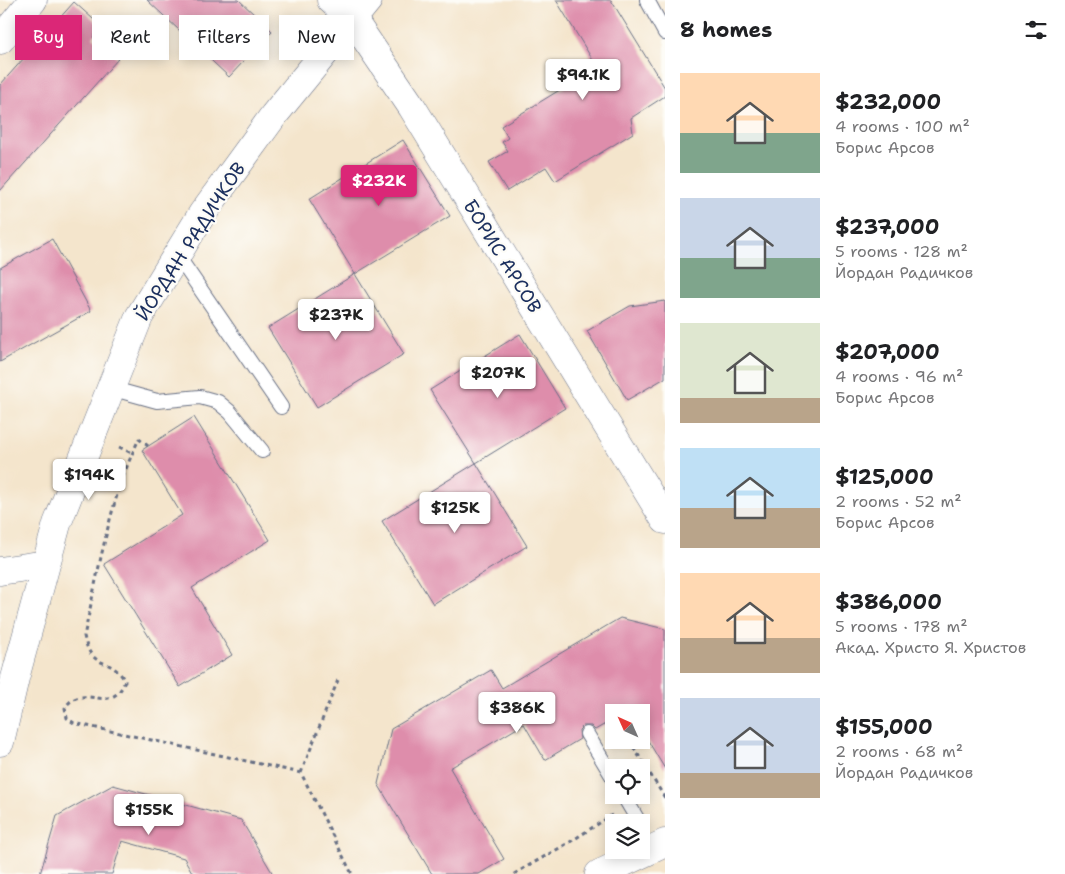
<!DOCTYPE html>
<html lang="en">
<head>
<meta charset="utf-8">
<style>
  body { margin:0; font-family:"Shantell Sans",sans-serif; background:#f2f2f2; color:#202124; height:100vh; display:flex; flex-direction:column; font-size:19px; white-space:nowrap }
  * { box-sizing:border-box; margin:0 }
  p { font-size:16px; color:#757577 }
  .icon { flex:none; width:28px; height:28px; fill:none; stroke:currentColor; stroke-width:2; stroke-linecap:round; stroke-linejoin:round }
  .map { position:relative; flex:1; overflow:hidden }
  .panel { display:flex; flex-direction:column; background:#fff; width:400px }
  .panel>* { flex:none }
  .top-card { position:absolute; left:15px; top:15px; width:475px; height:45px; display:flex; gap:10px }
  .needle { width:32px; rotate:315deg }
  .tools { position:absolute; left:605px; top:704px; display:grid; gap:10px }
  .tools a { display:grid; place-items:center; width:45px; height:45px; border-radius:0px; background:#fff; box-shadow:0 2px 12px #0003; font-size:25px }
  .price { position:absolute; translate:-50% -42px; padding:0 11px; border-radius:5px; background:#fff; color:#222; font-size:16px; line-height:32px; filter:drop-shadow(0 1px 2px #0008) }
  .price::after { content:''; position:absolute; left:50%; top:30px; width:15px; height:11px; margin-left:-8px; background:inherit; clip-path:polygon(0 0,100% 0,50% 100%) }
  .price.active { background:#db2777; color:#fff }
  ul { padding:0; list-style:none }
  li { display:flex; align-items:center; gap:15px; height:125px; padding:0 15px }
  li span { display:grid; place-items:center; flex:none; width:140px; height:100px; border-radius:0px; color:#555 }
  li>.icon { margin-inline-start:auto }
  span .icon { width:60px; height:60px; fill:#fffc; stroke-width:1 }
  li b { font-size:21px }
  h2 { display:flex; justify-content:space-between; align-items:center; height:60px; padding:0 15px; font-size:21px }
  .pill { padding:0 18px; border-radius:0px; background:#fff; box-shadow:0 2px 12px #0003; font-size:18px; line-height:45px }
  .pill.active { background:#db2777; color:#fff }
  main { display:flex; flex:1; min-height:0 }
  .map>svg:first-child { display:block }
  .building { fill:#de8dab }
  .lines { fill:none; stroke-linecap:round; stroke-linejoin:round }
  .lane-casing { stroke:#676f84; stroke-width:16 }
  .street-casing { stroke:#676f84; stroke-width:29 }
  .path { stroke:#676f84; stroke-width:3; stroke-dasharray:4 4; stroke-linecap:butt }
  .lane { stroke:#fff; stroke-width:14 }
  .street { stroke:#fff; stroke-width:28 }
  .labels { text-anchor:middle; stroke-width:4.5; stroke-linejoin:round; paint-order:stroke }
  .street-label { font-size:19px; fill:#1b2f5e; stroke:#fdfcf7 }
</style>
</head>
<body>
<main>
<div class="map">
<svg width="665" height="874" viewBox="0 0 665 874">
  <rect width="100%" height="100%" fill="#fdfcf7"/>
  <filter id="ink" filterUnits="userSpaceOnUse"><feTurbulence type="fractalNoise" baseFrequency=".02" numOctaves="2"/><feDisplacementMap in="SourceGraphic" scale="10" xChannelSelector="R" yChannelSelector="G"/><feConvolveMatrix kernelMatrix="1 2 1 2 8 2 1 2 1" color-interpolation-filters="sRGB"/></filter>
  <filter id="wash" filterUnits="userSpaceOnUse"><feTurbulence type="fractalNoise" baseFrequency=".0096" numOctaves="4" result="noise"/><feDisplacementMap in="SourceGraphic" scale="20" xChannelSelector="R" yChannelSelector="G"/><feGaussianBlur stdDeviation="1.12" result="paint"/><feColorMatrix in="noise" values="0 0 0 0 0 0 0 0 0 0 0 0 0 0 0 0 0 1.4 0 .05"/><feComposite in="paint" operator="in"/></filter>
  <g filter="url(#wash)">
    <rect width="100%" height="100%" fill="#f4e5cc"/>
    <g id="blocks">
      <!-- building -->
      <path class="building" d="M147,0h92l33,31 -43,46z
        M556,0h55l54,88v8l-34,22 2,15 -78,48 -9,-14 -39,24 -18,-29 19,-11 -6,-9 6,-4 -7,-12 96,-59z
        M74,2l28,25 -9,10 25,22 -118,132v-106z
        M403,140l47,76 -95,58 -46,-75z
        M52,239l39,72 -91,51v-94z
        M355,274l49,80 -87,53 -49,-79z
        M665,301v77l-38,22 -40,-69 43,-25z
        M520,334l45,74 -89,55 -46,-73z
        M194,417l76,123 -78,48 40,67 -52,32 -76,-123 78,-49 -40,-65z
        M476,463l51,83 -94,58 -51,-83z
        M620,618l45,11v140l-24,-40v-17h-10l-1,-3 -6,3h-10v7l-19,11 -4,-4h-8l-4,4 1,9 -35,21 -21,-36 -74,44 54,91 -25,15h-47l-54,-90 13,-55 100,-59 11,18z
        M113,785l128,35 32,54h-80l-9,-16 -62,-17 -10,33h-72l17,-58z"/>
    </g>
  </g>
  <g filter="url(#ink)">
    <use href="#blocks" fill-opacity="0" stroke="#676f84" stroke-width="1"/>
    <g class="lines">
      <defs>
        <path id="lane" d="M647,0l18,33
          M177,255l104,152
          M110,388l47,13 43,-4 18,5 12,10 32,39
          M587,734l27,45
          M623,795l16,27"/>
        <path id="street" d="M331,0l22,20 59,87 253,413
          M0,40l33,-40
          M0,571l46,-7
          M0,742l15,-64 42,-154 82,-207 63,-103 72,-99 94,-115
          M599,874l66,-31"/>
      </defs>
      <!-- lane casing -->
      <use href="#lane" class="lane-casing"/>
      <!-- street casing -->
      <use href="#street" class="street-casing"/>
      <!-- path -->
      <path class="path" d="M148,446l-9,-7c-30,61 -40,132 -55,197 8,37 26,18 41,45 -14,37 -43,-1 -60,27l2,10 7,5 227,50 51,101
        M119,447l13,6
        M629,740l36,58
        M301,773l37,-93
        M514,874l56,-32 42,-27"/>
      <!-- lane -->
      <use href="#lane" class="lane"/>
      <!-- street -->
      <use href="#street" class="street"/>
    </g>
  </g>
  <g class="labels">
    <!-- street labels -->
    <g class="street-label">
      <text transform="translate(190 241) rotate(-57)" y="7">ЙОРДАН РАДИЧКОВ</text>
      <text transform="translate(503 256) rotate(58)" y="7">БОРИС АРСОВ</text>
    </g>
  </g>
</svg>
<div class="tools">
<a><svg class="needle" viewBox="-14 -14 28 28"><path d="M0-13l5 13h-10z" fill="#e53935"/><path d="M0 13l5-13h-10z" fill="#757577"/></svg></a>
<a><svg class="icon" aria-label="locate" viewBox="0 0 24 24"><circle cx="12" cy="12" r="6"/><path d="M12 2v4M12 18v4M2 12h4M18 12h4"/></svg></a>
<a><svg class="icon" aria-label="layers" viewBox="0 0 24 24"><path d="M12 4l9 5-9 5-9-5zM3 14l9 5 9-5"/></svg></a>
</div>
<b class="price" style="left:583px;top:101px">$94.1K</b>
<b class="price active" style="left:379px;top:207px">$232K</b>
<b class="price" style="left:336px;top:341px">$237K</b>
<b class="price" style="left:498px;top:399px">$207K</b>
<b class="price" style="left:89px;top:501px">$194K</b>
<b class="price" style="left:455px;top:534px">$125K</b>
<b class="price" style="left:517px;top:734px">$386K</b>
<b class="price" style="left:149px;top:836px">$155K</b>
<div class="top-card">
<a class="pill active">Buy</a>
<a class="pill">Rent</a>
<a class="pill">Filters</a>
<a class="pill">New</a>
</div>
</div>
<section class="panel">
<h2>8 homes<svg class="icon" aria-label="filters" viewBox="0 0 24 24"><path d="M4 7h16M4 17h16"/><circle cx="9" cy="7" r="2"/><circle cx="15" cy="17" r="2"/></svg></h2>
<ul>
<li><span style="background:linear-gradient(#ffd9b3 60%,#7fa58c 0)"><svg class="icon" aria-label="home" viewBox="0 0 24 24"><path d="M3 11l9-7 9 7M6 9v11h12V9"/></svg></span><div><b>$232,000</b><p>4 rooms · 100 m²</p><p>Борис Арсов</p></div></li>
<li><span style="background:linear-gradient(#c9d6e8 60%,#7fa58c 0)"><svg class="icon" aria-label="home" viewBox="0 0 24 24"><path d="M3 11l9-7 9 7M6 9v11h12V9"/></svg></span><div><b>$237,000</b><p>5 rooms · 128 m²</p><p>Йордан Радичков</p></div></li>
<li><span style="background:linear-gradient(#dfe7d0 75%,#b9a48a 0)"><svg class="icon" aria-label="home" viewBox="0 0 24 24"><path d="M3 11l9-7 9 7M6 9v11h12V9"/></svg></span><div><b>$207,000</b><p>4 rooms · 96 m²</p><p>Борис Арсов</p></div></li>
<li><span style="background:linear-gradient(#bfe0f5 60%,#b9a48a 0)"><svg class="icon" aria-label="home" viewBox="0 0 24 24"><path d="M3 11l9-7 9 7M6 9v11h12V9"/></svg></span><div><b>$125,000</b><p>2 rooms · 52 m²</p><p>Борис Арсов</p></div></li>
<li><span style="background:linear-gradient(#ffd9b3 65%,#b9a48a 0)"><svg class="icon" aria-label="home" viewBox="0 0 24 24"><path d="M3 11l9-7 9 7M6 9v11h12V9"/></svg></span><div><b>$386,000</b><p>5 rooms · 178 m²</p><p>Акад. Христо Я. Христов</p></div></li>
<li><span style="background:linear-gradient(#c9d6e8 75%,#b9a48a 0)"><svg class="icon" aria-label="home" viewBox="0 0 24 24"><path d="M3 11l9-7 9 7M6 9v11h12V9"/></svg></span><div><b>$155,000</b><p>2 rooms · 68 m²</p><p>Йордан Радичков</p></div></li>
</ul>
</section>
</main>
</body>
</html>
